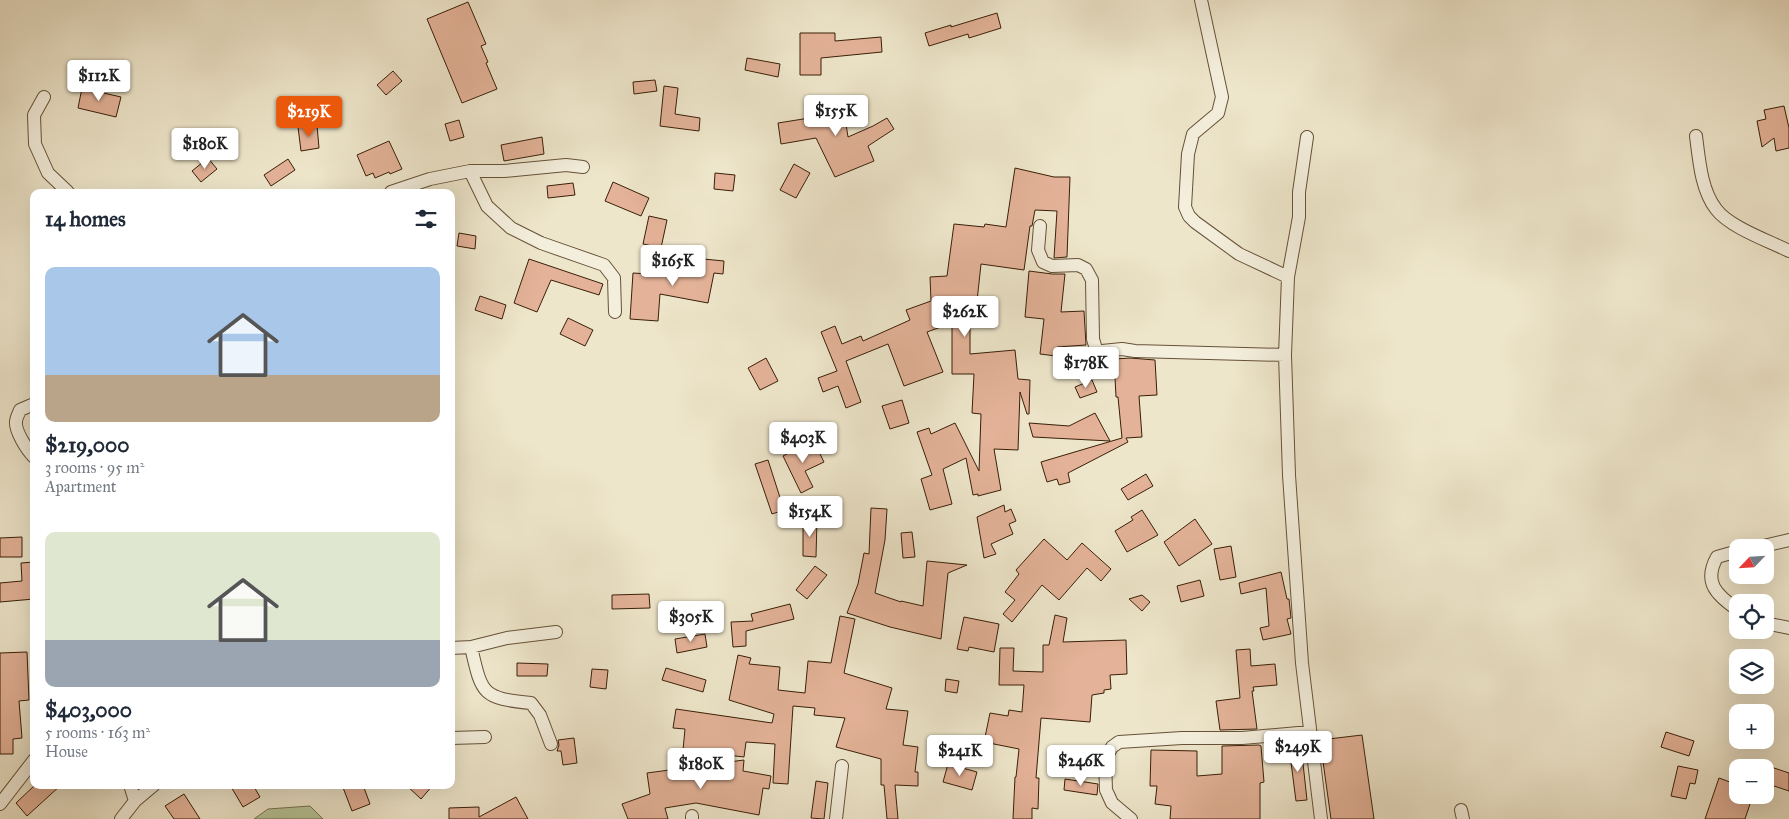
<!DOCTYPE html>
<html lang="en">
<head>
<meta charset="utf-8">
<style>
  body { margin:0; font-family:"IM FELL Great Primer",serif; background:#f6f6f7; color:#1f2937; height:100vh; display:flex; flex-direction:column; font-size:19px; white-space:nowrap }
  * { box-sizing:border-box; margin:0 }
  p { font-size:16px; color:#747a83 }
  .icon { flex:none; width:28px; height:28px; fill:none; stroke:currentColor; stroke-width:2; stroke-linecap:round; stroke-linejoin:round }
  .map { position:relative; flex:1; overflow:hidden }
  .side { position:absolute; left:30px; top:189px; width:425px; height:600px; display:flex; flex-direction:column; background:#fff; border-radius:10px; box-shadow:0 5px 20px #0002 }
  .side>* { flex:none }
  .needle { width:32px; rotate:245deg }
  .controls { position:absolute; left:1729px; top:539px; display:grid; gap:10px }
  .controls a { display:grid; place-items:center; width:45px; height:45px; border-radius:10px; background:#fff; box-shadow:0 5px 20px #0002; font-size:25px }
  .price { position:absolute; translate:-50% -42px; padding:0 11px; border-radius:5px; background:#fff; color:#222; font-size:16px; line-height:32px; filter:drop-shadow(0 1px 2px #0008) }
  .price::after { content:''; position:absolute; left:50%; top:30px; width:15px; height:11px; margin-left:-8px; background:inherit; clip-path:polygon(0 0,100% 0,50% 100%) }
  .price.active { background:#ea580c; color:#fff }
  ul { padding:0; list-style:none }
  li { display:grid; align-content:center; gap:10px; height:265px; padding:0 15px }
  li span { display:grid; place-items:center; height:155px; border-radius:10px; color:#555 }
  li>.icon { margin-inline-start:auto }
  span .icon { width:90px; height:90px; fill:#fffc; stroke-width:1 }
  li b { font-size:21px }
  h2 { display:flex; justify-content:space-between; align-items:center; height:60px; padding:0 15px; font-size:21px }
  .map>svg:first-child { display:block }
  .green { fill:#b6c699; stroke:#787250 }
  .building { fill:#e3b298; stroke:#391f07 }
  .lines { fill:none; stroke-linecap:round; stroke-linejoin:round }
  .minor-casing { stroke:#665138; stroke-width:14 }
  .minor { stroke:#f4efdd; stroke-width:12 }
</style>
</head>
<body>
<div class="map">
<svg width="1789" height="819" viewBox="0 0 1789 819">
  <rect width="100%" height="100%" fill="#eee6cb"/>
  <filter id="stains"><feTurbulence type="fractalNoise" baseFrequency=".004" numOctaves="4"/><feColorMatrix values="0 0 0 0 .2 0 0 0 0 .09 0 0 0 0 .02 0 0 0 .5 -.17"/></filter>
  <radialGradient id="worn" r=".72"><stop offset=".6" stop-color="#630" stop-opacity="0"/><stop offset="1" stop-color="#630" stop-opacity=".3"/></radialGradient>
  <!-- green -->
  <path class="green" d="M310,806l13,13h-69l14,-10z"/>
  <!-- building -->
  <path class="building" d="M468,2l18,42 -5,2 7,16 -2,1 11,26 -35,14 -35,-84z
    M997,13l4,15 -32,10 -1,-4 -39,12 -4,-13 26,-8v2z
    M800,33h35v8l46,-4 1,15 -61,6v17h-21z
    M747,58l33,6 -2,13 -33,-7z
    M393,71l9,10 -16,14 -9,-10z
    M655,80l2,11 -23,3 -1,-12z
    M664,86l14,2 -3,26 25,4 -1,13 -39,-5z
    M82,88l39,9 -5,20 -38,-9z
    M842,98l6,39 25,-11 14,-8 7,11 -26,17 6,15 -39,16 -19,-39 -35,6 -3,-21 44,-7 -3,-15z
    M1784,106l5,22v20l-13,3 -2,-13 -12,9 -5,-26 9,-2 -2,-9z
    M459,120l5,17 -14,4 -5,-17z
    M317,125l2,23 -18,3 -3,-24z
    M542,137l2,17 -40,7 -3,-16z
    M389,141l13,28 -12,5 -1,-2 -14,6 -2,-5 -7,3 -9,-21z
    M208,158l9,11 -16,13 -9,-11z
    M288,159l7,11 -24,16 -7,-11z
    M794,164l16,9 -14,25 -16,-8z
    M1015,168l39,9h16l-3,80 -13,1 3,-47 -22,-1 -3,16h-2l-6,44 -43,-6 -6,56 -5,-1v35l45,-4 3,29 12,1 -1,34h-2l-7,-22 -2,58 -24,-1 7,41 -23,6v-2l-5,1 -7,-37 -23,11 9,35 -22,6 -9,-31 11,-4 -15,-43 12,-4 2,6 24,-11 24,48 2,-57 -9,-1 2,-39h-22v-51l-25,9 16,40 -14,5 -25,9 -16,-42 -42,17 15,41 -15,6 -8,-22 -15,6 -5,-14 19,-7 -16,-39 14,-6 7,18 19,-8 2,5 47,-21 -4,-10 25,-9 -1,-24 17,-1 7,-52 30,3 1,-3 21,3z
    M715,173l20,2 -2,16 -19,-2z
    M613,182l36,16 -8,18 -36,-15z
    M573,183l2,12 -27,3 -1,-12z
    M649,216l18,4 -6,28 -18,-4z
    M459,233l17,3 -1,13 -18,-3z
    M683,257l41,4 -1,13 -9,-1 -6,30 -48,-9 -2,27 -28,-2 3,-46 48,3z
    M529,259l74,25 -4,11 -48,-15 -14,32 -23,-9z
    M1029,271l23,3h13l-4,38 23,-1 2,34 -29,2 -1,9 -16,-2 4,-35 -19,-2z
    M480,296l26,9 -4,14 -27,-9z
    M568,318l25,12 -8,16 -25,-12z
    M766,358l12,23 -18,9 -12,-22z
    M1130,358l25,2 2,35 -18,1 3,41 -16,1 2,4 -60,31 2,9 -11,3 -2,-6 -10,3 -6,-20 81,-24 -4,-41h-2l-2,-38z
    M1092,380l5,12 -17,6 -5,-11z
    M902,400l7,23 -19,6 -8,-23z
    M1095,413l15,28 -77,-4 -4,-14 40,3z
    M813,440l11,22 -19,9 8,16 -12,6 -18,-37z
    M768,460l16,50 -12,4 -17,-50z
    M1146,474l7,12 -25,14 -7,-11z
    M1004,505l1,7 6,-3 5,12 -7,3 4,10 -22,10 5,10 -12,4 -7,-41z
    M871,508l16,1 -2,31 -10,53 26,9v-1l22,5 4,-45 40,4 -19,8 -7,66 -51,-12 -43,-14 11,-29 6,-31 5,1z
    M1142,510l16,25 -31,17 -12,-21 18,-11 -2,-3z
    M1195,519l17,25 -33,22 -15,-24z
    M803,520h14l-1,37 -13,-1z
    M912,532l3,25 -12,1 -2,-25z
    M22,537v20h-22v-19z
    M1044,539l23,21 15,-17 29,26 -10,12 -14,-13 -28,32 -17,-15 -30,37 -9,-8 12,-14 -10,-8 14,-18 -3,-4z
    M1231,546l5,31 -16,3 -6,-31z
    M34,562v37l-34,3v-19l22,-2 -1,-18z
    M815,566l12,9 -20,24 -11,-9z
    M1281,572l6,27h2l2,19 -4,1 4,15 -28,6 -3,-12 9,-2 -3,-38 -25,6 -2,-11z
    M1200,580l4,16 -23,6 -4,-16z
    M649,594l1,14 -38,1v-14z
    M1142,595l8,7 -8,9 -13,-12z
    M790,604l4,15 -48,12v15l-13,1 -2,-25 22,-1 -2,-7z
    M1055,615l12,3 -4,24 63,-2 1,34 -17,1 1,14 -7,1v3l-12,2 -2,27 -49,-4 -5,60h3l-1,31 -6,-1v11h-19l2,-42h1l3,-28 -35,-7 6,-29 18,3 1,-6 13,2 2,-27h-25l1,-37h14l-1,23 30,1v-27h6z
    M840,616l15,3 -11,54 48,15 -6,21 22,2 -5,34 15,2 -3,25h3v14l-23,-1 3,34h-11l-3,-34h-3v-26l-45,-12 9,-29 -31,-3 1,-7 -22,-2 -5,78 -15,-1 2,-39 -29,-2 -2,15 -61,-7 2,-21 -12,-1 3,-19 96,14 2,-9 -45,-14 9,-45 13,3 -2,6 31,3 -2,23 27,3 3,-32 23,2z
    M964,617l35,7 -5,28 -25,-5 -1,4 -11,-2z
    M705,634l2,13 -30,6 -2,-14z
    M1250,649l1,17 24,-2 2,21 -24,2 1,4h-2l5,38 -37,1 -4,-29 24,-3 -4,-48z
    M27,652l2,48 -10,1 3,37 -9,1v15h-13v-101z
    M517,663l31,1 -1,12h-30z
    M666,668l40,12 -3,12 -41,-12z
    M592,669l16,1 -2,19 -16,-2z
    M946,679l13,2 -2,12 -12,-2z
    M1666,732l28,9 -5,15 -28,-9z
    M1362,735l12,84h-43l-11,-79z
    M574,738l3,25 -14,2 -2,-14h-4l2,-6 -1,-5z
    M1259,745l2,1 3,36 -4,1v36h-90l1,-13 -16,-2 2,-18h-7l1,-36 46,1v25l25,-2v-28z
    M1301,745l6,55 -11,1 -7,-54z
    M744,760l-1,11 28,5 -2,13 -6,-1 -4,27 -63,-12 -31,5 3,11h-40l-6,-15 28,-10 -3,-21z
    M948,764l29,8 -5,18 -29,-8z
    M1765,765l24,8v18l-24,-8z
    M1678,766l20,4 -3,14 -5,-1 -4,16 -15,-3z
    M1719,778l19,7v10h15l-8,24h-40z
    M1065,779l33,5 -1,11 -33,-5z
    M816,781l12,2 -4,36 -13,-1z
    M35,785h26l-34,31 -11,-13z
    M230,785h23l7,12 -17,10z
    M342,785h21l7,19 -18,7z
    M406,785h27l-12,14z
    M184,794l16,25h-26l-9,-13z
    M516,797l12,22h-79v-11l30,-1v10z"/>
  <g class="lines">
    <defs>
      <path id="minor" d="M1201,0l21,97 -4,16 -25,21 -5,20 -3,53 4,9 6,6 44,32 49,23 -3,78 4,120 13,188 19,156
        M44,97l-10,18 1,29 13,29 20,19
        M1696,136c3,23 5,54 20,73 13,18 53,32 73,42
        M583,167l-17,-2 -62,6h-34l17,35 24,22 30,15 63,22 10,13 1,34
        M391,192l39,-13 40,-8
        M1040,226l-2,24 5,12 9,4 26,-1 8,4 6,11 1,59 3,10 6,2 20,-2 13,2 150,4
        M1288,277l11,-60v-25l8,-55
        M34,404l-14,6c-1,3 -4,8 -4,12 -1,9 11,28 18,35
        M1755,548l34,-8
        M1738,551l-21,6c-14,25 -1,38 21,53
        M1765,623l24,5
        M471,647c11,48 11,51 60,56l9,12 11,29
        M451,648l20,-1 36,-9 49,-6
        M451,738l34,-1
        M135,801l19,-16
        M0,804l34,-44
        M1461,810l2,9
        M121,819l14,-18 -5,-16
        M692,819v-3
        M836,819l6,-53
        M1131,819l-19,-16 -6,-13 -1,-31 7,-12 7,-5 63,-4h60l68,-6"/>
    </defs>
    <!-- minor casing -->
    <use href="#minor" class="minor-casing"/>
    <!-- minor -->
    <use href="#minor" class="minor"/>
  </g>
  <rect width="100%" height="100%" filter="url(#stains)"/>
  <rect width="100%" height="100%" fill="url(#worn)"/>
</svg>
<div class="controls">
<a><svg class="needle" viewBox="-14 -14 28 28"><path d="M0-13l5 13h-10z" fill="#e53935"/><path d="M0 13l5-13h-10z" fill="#747a83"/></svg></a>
<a><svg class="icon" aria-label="locate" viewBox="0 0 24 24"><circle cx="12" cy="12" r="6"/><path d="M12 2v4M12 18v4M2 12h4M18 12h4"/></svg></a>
<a><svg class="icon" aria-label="layers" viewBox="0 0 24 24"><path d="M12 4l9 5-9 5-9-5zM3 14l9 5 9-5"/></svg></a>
<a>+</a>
<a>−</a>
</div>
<b class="price" style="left:99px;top:102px">$112K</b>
<b class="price" style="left:836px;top:137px">$155K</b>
<b class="price active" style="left:309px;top:138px">$219K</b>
<b class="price" style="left:205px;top:170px">$180K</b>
<b class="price" style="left:673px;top:287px">$165K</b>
<b class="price" style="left:965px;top:338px">$262K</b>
<b class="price" style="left:1086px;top:389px">$178K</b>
<b class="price" style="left:803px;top:464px">$403K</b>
<b class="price" style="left:810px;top:538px">$154K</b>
<b class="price" style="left:691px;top:643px">$305K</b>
<b class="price" style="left:1298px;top:773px">$249K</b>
<b class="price" style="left:960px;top:777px">$241K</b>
<b class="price" style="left:1081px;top:787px">$246K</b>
<b class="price" style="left:701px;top:790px">$180K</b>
<section class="side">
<h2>14 homes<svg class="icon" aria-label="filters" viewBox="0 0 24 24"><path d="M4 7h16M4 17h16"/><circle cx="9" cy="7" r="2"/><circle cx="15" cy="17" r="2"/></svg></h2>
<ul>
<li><span style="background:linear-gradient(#a9c7e8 70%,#b9a48a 0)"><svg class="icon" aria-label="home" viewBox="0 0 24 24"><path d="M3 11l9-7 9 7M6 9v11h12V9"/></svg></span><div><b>$219,000</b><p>3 rooms · 95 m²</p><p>Apartment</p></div></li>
<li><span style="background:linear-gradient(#dfe7d0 70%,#9aa5b1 0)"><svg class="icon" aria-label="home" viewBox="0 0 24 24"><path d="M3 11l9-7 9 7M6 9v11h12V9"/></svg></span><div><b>$403,000</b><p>5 rooms · 163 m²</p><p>House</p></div></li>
</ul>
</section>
</div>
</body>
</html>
